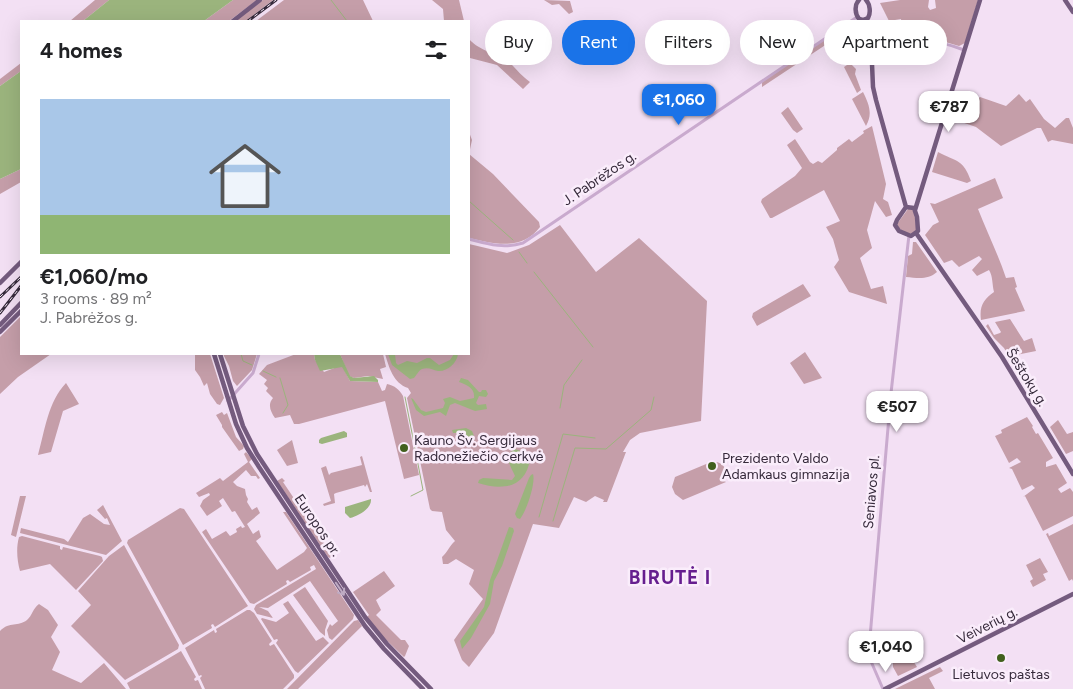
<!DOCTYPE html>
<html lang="en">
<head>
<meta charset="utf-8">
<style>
  body { margin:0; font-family:Figtree,sans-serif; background:#f6f6f6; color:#202124; height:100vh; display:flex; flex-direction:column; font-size:19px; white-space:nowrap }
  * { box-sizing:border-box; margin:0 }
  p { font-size:16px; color:#757577 }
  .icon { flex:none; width:28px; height:28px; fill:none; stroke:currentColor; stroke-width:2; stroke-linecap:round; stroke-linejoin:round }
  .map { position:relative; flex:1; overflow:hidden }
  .side { position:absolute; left:20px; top:20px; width:450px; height:335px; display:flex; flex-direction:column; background:#fff; border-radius:0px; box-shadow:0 5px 20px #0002 }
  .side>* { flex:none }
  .guide { position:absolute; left:485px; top:20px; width:475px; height:45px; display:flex; gap:10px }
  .price { position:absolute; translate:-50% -42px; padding:0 11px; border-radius:10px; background:#fff; color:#222; font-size:16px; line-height:32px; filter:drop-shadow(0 1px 2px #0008) }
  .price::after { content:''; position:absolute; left:50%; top:30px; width:15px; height:11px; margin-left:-8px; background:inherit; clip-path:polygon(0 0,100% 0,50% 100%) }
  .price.current { background:#1a73e8; color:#fff }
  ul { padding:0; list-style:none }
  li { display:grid; align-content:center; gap:10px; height:265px; padding:0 20px }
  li+li { border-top:1px solid #e0e0e0 }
  li span { display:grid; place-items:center; height:155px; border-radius:0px; color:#555 }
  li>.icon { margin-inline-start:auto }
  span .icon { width:90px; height:90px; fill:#fffc; stroke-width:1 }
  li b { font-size:21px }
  h2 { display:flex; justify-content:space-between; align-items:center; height:60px; padding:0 20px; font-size:21px }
  .pill { padding:0 18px; border-radius:22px; background:#fff; box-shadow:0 5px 20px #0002; font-size:18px; line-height:45px }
  .pill.current { background:#1a73e8; color:#fff }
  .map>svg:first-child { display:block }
  .green { fill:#c59ea9 }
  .water { fill:#9bb47d }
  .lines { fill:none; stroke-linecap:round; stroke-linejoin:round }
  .stream { stroke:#9bb47d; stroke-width:1 }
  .minor { stroke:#c9aace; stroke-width:3 }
  .major { stroke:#745b7e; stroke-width:4.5 }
  .rail-casing { stroke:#362a3b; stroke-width:3 }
  .rail { stroke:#faedfb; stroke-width:1; stroke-dasharray:4; stroke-linecap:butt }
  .oneway { stroke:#beabc3 }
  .poi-dot { fill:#41601d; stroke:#faedfb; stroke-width:2 }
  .labels { text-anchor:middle; stroke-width:5; stroke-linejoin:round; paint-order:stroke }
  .street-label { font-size:14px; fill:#362a3b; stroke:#faedfb }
  .poi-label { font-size:14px; fill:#362a3b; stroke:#faedfb; text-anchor:start }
  .district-label { font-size:19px; font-weight:bold; letter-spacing:1px; fill:#661e8f; stroke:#faedfb }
</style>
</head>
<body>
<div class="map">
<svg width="1073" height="689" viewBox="0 0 1073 689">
  <rect width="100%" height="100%" fill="#f3e0f4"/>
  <!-- green -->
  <path class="green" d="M95,0h14l-26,21h-13z
    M233,0h24l-28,21h-25z
    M263,0h10l-27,21h-11z
    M284,0h79l10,21h-117z
    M432,0h27l5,21h-20l-1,-12z
    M544,0l26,1 3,11 -4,2 -10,-10 -7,1z
    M900,0h29l-1,7 2,3 6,-2 -1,-8h43l-13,43 -6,3 -27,-8 -29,-1 -2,-18 -12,2 -9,-18z
    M844,26c10,1 30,8 23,21l-21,14 -7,-11 6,-5 -6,-9 -77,51v-5z
    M469,39c11,13 30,14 41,24 7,7 12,13 20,19l-7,7 -26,-24 -27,-7z
    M21,63v8l-21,15v-7z
    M850,63l6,6 -1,5 6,16 -4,3 -13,-26z
    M863,92c6,12 10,22 3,34l-14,-27z
    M1019,94l7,8 4,-3 14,20 11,9 11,-10h3l4,10v16l-21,-4 -4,2 -7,-14h-4l-36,18 -25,-19 -29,-10 3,-11c15,2 18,1 30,-9l26,9z
    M788,107l15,22 -6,4 -4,-3 -12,-17z
    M872,126l14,58 -3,15 5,3 4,13 -6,2 -11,-16 -8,29 5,18 -12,10 11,31 12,-3 4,18 -38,-12 -15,-25 5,-7 -6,-21 -7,-12 14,-6 -16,-31 -52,28h-2l-9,-16 1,-3 33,-23 7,-8 -15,-23 8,-6 15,23 3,2 5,-3 4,2 15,-13v-2l12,-9 3,3 12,-9 -1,-2z
    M469,132l3,8 -3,14 24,20 46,48 1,5c-18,24 -46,17 -71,11z
    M938,152c19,10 25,7 33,29l-4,2 -35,-11z
    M21,169v13l-21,12v-15z
    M995,178l8,20 -25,11c9,23 20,45 28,69l8,-1 3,10 -2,1 10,23 -44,9c-2,-14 3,-21 13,-28 -2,-7 -1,-16 -5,-22l-12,6 -5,-6 10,-11 -3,-3 -20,11 -7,-7 -8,3 -19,-28 8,-10 6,-3 -9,-19 5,1z
    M908,209h4l2,3 3,18 -4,4c-7,-1 -14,-3 -16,-10z
    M560,225l36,47 43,-34 68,63 -6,120 -61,12 -10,7 -7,12h3l-19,50h-4l1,-2 -9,-4 -9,6 -12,-5 -15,31 -26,-4 -39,109 -25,34 -7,-7 -8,-20 29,-41 -14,-15 5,-14 -18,-11 -8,5h-5l-1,-7c6,-5 7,-11 13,-16l-9,-11 -4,-18 -10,-1 -2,-2 -23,-111 4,-5 -3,-5c-15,-5 -19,-21 -23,-34h84v-110l38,9 22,-8z
    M913,242h3l21,30c-9,8 -19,6 -31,5l2,-21 4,-2z
    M803,284l8,12 -54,30 -5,-9 1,-4z
    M21,316v38h30l-33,23 -18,17v-57z
    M1010,319l14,22 8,-3 4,13 -20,4 -1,7 14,21 -4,2 -21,-37 -10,-10 -8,-12 2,-2 6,11 6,-2 1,-1 -6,-10z
    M805,352l17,26 -18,6 -14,-21z
    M195,354h15l14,44 -4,7 -3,-1 -7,-10 -3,-11 -3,3 -4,-9 -5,-7z
    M223,354h34l-5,16 -15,16 -4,-5 -4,-15z
    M296,354h18l1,6 9,12 13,-5h6l7,14 28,1 4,9 3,-1 2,-6c8,2 12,5 16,12l16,79 -15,4 -19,-78 -86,23h-5l-4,-9 -15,3c-4,-6 -8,-13 -2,-20l-7,-7 2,-3 -4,-4 3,-4 -8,-6 8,-9z
    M340,354h43l3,13 -6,2 3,10 -15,-3 -14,2 -5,-2z
    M66,383l13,21 -16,7 -12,41 -13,3c7,-25 10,-53 28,-72z
    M222,412l2,3 3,-2 9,24 8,9 -1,3 -4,2 -17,-24v-2l-6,-10z
    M1027,417l6,9 -1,1 4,7 2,-1 15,25 -7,4v5l10,-3 11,19 -9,6 3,4 9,-5 3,4v24l-30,15 -18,-35 -2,1 12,-9 -3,-3 -10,5 -10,-21 -3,-1 12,-6 -4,-4 -8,5 -14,-27 7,-3 -1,-3z
    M1058,420l9,14 6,-2v19l-7,3 -16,-27z
    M292,440l6,23 -11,3 -10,-16z
    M246,452l6,7 -3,3 11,16 -2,1 -2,-3h-5l-5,-6 -13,12 4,4 8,3 1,6 2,4 -1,3 5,8 5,-3 3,6 -13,11 6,10 6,-4 2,7 -5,4 21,29 27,-18 3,-4 -24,-36h3l68,103 -1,4 -21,21 -3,-2 -2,-8 3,-6 2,2 6,-5 -28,-40 -42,27 -9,-1 9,4 5,7 -16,-4 -3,-5 2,-4 60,-36 -2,-4 -4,2 1,3 -21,12 -2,-2 -2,1 1,3 -33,20 -4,-1 -48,-71 4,-3 6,10 14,-8 4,5 7,-4 -1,-3 5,-3 1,2 3,-1 -10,-16 -3,1 -9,-14 -4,3 3,5 -15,10 -7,-10 3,-6 7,-5 -1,-2 -10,4 -3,-4 24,-15 3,3 25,-19 -4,-8z
    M362,456l10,36h-2l-3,-8 -2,3 -1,-2 -28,8 -2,1 1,9 -11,3 -1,-2 8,-3 -10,-33 5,-2 3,9 2,-2 31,-8 -2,-8z
    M711,462c12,-2 18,8 13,19l2,1 -43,18 -8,-6 -3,-7 3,-10z
    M282,478l3,3 -2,1 47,70 3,2 -3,4 -2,-1 -51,-76z
    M20,496h6l-10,41 -5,-2z
    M103,505l19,36 -16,14 -86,-22 1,-5 43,11 4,3 15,-24 7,-4 14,10 6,1 -3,-7 -2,1 -8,-9z
    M180,508l4,1 64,97 -33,21 -2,-3 -2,1 1,3 -29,17 -56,-102 1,-3z
    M1073,524v57l-1,-2 -3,2 -23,-47 2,-1 1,3z
    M22,536l38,10v3l2,1 1,-3 37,9 2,1 1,4 -27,29 -26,-26 -30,7c-3,-11 -4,-23 -1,-34z
    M124,545l55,100 -1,4 -53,31 -54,-54 20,-21 -13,-14 31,-35z
    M1040,558l8,14 -5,2 3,6 -13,7 -3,-6 3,-2 -7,-14z
    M384,571l11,15 -19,14 5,10 -5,5 25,25h4l4,6 -4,10 -1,1 -22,-21 -15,-19 2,-2 -16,-23z
    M305,587l23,34 -3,9v6l-5,-4 -27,-37z
    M288,601l28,40 7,-4 6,6 -31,30 -3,-2 -19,-28 2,-3 -1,-1 -3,1 -13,-21 1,-1 14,4 13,-9 -6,-9z
    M39,604l9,6 10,15 -7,12 9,15 -8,18 29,13 23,-20 22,26h-126v-58c10,-10 18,-4 27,-11 5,-4 6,-12 12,-16z
    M247,610h3l4,3 18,28 -3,3 1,2 4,-2 20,31v3l-11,11h-78l-5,-11 2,-2 -1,-1 -2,1 -14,-28 29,-18 1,3 2,-1 -1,-3z
    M358,620l4,6 -64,63h-11l67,-68z
    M181,651l15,26 -2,2 1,2 3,-1 4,9h-72l-3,-6z
    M906,655l6,4 5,8 -19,9 -5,-9v-4z
    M940,667l3,4 -14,7 6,11h-40z"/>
  <!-- water -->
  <path class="water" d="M109,0h124l-29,21h-121z
    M21,71v98l-21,10v-93z
    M314,354h26l10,22 4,2 20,-2 4,4v2l-28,-1 -8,-14 -22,4 -5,-11z
    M388,354h7l1,9 2,2 9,-4 10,2 10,-5h3l9,7 11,-5 4,-6h4c-1,9 -11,18 -20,17 -6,-1 -9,-4 -16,-2 -4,2 -5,6 -8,9l-4,1 -18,-14z
    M461,378l7,2 11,12h2l1,-2h4l2,4 -2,3 -7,-1 -3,7 2,2 8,-1 1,5 -12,2 -20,-8 -5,2 -4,11 -6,-4 -16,4 -8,-6 -5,-12 2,1 8,11 5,2 17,-4 2,-5 -2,-4 7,-2 10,4 14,-3c1,-10 -7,-13 -15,-16z
    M466,428l6,3 2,5 -8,9 -7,2 2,-3 -5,-6 1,-5h-4l-1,-3z
    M344,431l3,2v4l-25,7 -3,-1v-3l2,-2z
    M515,449l11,4 4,6c-4,29 -28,32 -52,24l1,-3 4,-2 29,2 3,-4c-4,-10 -13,-21 0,-27z
    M533,474c3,9 -7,38 -13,45l-3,-1 -2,-4 14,-36 2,-3z
    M371,499c1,9 -12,17 -21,19l-5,-5v-6z
    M509,527l4,1 1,3 -12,35 -8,15 -4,23 -19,34 -9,11 -2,-8 24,-34 6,-27z"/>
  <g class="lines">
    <!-- stream -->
    <path class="stream" d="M331,0l16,21
      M469,201l44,39
      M519,252l8,11
      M534,272l59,75
      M241,354l2,7 9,4
      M263,371l13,6
      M280,378l8,27 -5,8
      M405,397l18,93 -12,6
      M560,408l4,-23 18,-25
      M539,517l24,-83 32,4
      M553,521l22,-73 31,1 45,-39 3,-13"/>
    <!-- minor -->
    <path class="minor" d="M871,41c36,-4 59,-4 93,9
      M469,239c19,5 35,10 54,4l334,-226
      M228,401l25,-28 6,-19
      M883,689l-13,-30 -1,-10 22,-256 18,-158"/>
    <!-- major -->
    <path class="major" d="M859,0c-5,5 -4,14 0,19l4,1 5,-2c3,-5 2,-14 -2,-18
      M1065,0l8,12
      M865,20l6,21 2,46 3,13 30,107
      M233,21l27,-21
      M906,207l8,1 3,9 1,14 -7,5 -12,-5 -4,-6 2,-5z
      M915,210l65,-210
      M916,233l86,124 71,117
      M0,283l21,-21
      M0,325l21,-22
      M0,332l21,-21
      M214,354l22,70 11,24 12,19 106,159 19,23 39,40
      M220,354l23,72 14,28 108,163 22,27 44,45
      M885,689l188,-95"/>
    <defs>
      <path id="rail" d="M248,21l28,-21
        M0,297l21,-20
        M0,313l21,-27"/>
    </defs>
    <!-- rail casing -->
    <use href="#rail" class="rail-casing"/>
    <!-- rail -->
    <use href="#rail" class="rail"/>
  </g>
  <!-- one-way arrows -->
  <defs><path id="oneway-shaft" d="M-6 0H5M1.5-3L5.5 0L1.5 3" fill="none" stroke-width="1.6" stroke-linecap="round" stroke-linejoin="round" transform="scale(1.25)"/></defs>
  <use class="oneway" href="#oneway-shaft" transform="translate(340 589) rotate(56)"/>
  <!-- markers -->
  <g class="poi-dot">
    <circle cx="404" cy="448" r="5"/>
    <circle cx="712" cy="466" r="5"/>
    <circle cx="1001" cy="658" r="5"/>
  </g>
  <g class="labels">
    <!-- street labels -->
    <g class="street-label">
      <text transform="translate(599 178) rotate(-34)" y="5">J. Pabrėžos g.</text>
      <text transform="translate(1027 377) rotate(58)" y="5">Šeštokų g.</text>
      <text transform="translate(871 492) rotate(-85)" y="5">Seniavos pl.</text>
      <text transform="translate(318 525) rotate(56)" y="5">Europos pr.</text>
      <text transform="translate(987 625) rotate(-27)" y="5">Veiverių g.</text>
    </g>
    <!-- poi labels -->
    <g class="poi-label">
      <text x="414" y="445">Kauno Šv. Sergijaus<tspan x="414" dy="16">Radonežiečio cerkvė</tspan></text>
      <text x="722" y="463">Prezidento Valdo<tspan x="722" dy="16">Adamkaus gimnazija</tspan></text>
      <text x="1001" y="679" text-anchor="middle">Lietuvos paštas</text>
    </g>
    <!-- district labels -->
    <g class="district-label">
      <text x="670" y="584">BIRUTĖ I</text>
    </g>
  </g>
</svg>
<b class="price current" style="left:679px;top:126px">€1,060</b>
<b class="price" style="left:949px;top:133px">€787</b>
<b class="price" style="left:897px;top:433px">€507</b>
<b class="price" style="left:886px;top:673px">€1,040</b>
<div class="guide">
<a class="pill">Buy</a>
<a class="pill current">Rent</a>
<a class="pill">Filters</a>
<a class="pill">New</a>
<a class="pill">Apartment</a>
</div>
<section class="side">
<h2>4 homes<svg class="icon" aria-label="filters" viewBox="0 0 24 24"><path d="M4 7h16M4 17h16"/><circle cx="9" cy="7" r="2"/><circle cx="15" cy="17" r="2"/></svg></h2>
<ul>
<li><span style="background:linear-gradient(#a9c7e8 75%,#8fb573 0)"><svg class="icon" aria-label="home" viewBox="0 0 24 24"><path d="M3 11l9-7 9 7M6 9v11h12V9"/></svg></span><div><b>€1,060/mo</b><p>3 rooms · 89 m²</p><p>J. Pabrėžos g.</p></div></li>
</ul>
</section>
</div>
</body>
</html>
